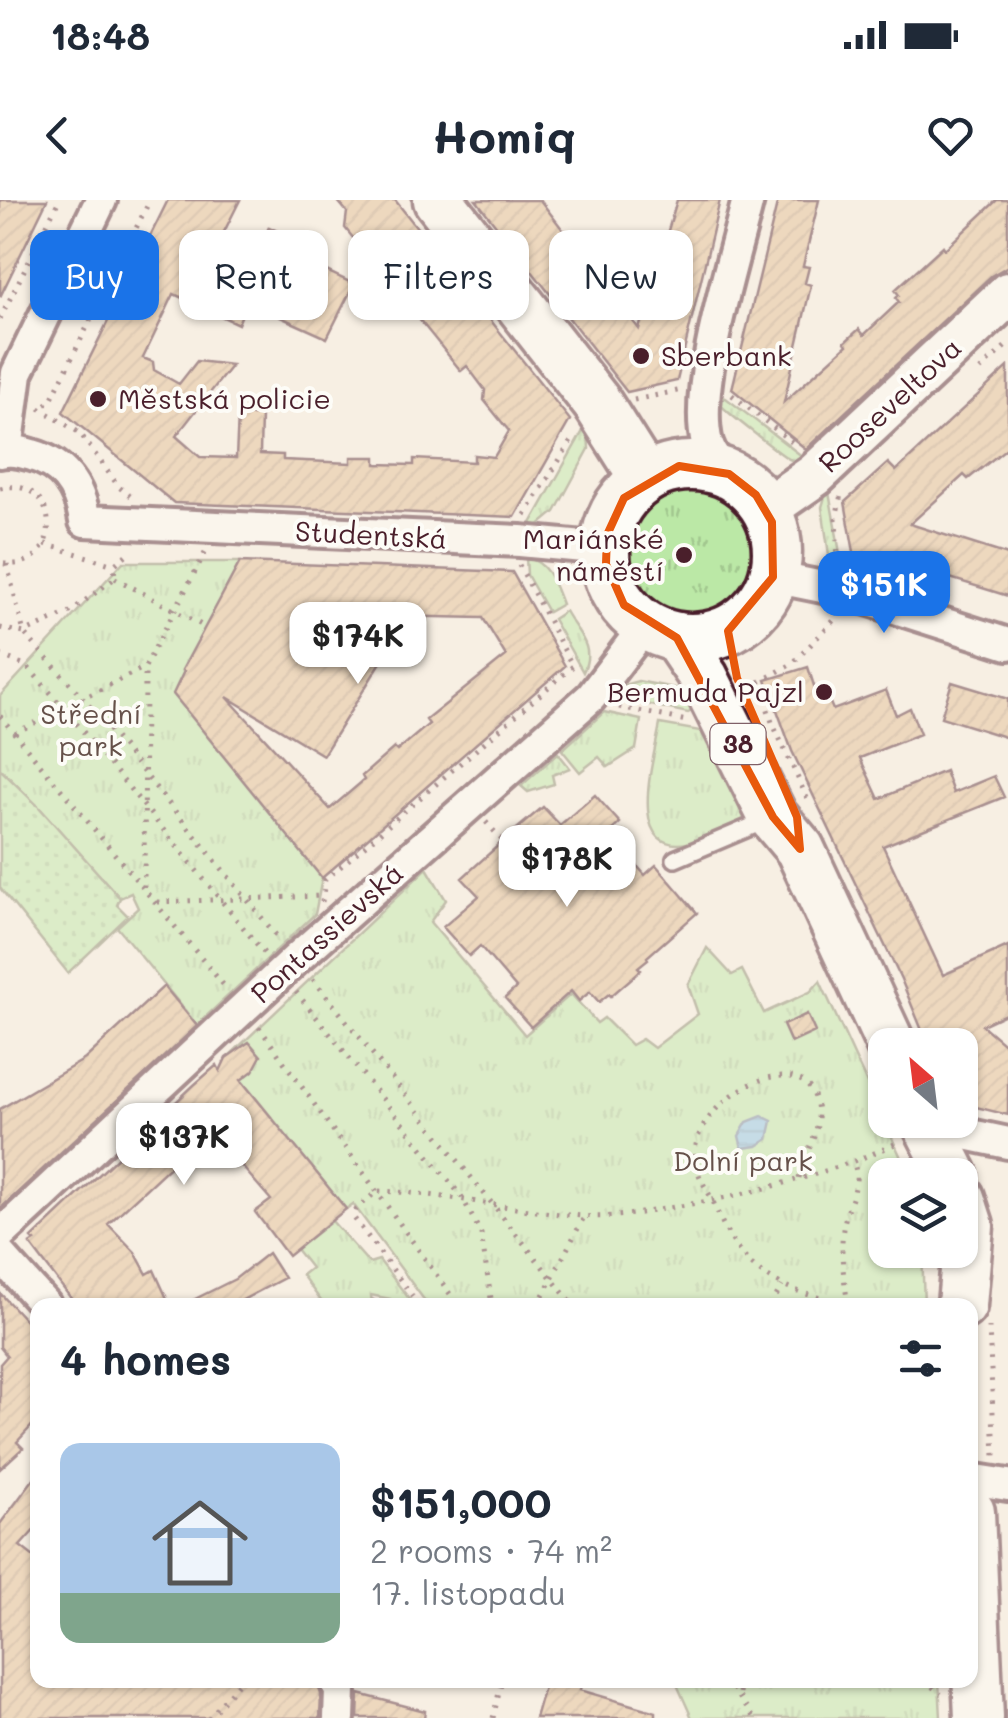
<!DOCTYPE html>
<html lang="en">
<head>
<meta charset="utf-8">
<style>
  body { margin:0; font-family:Mali,sans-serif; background:#f6f6f7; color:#1f2937; height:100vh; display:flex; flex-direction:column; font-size:38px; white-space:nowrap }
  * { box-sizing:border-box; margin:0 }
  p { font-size:32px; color:#747a83 }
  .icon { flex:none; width:55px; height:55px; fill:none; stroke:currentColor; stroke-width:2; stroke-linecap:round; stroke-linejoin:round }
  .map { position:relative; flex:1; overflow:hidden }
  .panel { position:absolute; left:30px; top:1098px; width:948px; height:390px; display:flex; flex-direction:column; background:#fff; border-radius:20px; box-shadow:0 2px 8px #0004 }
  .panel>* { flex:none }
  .top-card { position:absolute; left:30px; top:30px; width:950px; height:90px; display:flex; gap:20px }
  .needle { width:65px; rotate:332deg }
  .tools { position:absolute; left:868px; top:828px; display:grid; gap:20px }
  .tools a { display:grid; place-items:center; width:110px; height:110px; border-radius:20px; background:#fff; box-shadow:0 2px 8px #0004; font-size:50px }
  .price { position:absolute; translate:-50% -85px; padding:0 22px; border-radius:20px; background:#fff; color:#222; font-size:32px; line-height:65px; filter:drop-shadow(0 2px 5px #0008) }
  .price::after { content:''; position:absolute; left:50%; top:60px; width:30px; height:22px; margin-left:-15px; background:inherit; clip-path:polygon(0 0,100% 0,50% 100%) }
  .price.active { background:#1a73e8; color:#fff }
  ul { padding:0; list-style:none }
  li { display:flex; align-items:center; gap:30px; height:250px; padding:0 30px }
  li span { display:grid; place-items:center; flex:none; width:280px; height:200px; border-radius:20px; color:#555 }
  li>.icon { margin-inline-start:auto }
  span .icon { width:120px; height:120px; fill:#fffc; stroke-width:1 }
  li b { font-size:42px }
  h2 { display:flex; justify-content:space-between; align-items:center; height:120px; padding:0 30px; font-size:42px }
  .tag { padding:0 35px; border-radius:20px; background:#fff; box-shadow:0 2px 8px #0004; font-size:35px; line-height:90px }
  .tag.active { background:#1a73e8; color:#fff }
  .status { display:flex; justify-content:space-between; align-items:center; height:70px; padding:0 50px; background:#fff; direction:ltr }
  .status svg { height:28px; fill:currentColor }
  header { display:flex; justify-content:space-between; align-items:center; height:130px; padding:0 30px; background:#fff; font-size:45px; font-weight:800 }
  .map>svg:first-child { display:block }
  .grass { fill:url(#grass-tufts); stroke:#828468; stroke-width:2.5 }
  .garden { fill:url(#garden-dots); stroke:#828468; stroke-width:2.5 }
  .water { fill:url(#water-rules); stroke:#70839d; stroke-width:2.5 }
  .building { fill:url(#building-hatch); stroke:#4a1f2b; stroke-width:2.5; fill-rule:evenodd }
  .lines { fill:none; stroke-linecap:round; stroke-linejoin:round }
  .service-casing { stroke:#4a1f2b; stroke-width:22 }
  .minor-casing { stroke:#4a1f2b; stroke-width:38 }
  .secondary-casing { stroke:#4a1f2b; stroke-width:50 }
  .primary-casing { stroke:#4a1f2b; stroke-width:55 }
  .path { stroke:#4a1f2b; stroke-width:5; stroke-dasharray:2.5 8; stroke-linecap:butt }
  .service { stroke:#fdfcf7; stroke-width:15 }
  .minor { stroke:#fdfcf7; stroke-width:30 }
  .secondary { stroke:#fdfcf7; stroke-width:42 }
  .primary { stroke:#fdfcf7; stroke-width:48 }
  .marked { fill:none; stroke:#e8590c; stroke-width:8; stroke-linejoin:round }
  .poi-dot { fill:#4a1f2b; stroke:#fdfcf7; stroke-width:4 }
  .labels { text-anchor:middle; stroke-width:8; stroke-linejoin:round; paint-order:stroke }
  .shield { fill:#fdfcf7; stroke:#806168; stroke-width:2.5 }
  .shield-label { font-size:25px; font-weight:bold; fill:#4a1f2b }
  .poi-label { font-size:28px; fill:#4a1f2b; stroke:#fdfcf7; text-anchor:start }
  .street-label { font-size:28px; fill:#4a1f2b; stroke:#fdfcf7 }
  .park-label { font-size:28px; fill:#66514a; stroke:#fdfcf7 }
</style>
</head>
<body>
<div class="status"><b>18:48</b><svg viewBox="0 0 49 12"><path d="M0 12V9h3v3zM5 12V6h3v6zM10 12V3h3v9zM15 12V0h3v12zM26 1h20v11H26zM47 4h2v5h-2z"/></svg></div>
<header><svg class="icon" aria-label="back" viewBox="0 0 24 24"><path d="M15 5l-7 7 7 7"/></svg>Homiq<svg class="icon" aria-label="heart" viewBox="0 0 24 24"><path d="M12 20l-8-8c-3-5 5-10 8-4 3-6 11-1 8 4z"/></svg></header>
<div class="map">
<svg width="1008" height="1518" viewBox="0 0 1008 1518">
  <defs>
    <pattern id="grass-tufts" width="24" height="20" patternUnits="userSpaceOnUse" patternTransform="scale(2.5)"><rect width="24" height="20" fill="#bbe8a6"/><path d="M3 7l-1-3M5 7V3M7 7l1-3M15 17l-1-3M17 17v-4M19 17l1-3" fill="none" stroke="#a2c78f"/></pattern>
    <pattern id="garden-dots" width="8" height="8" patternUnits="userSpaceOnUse" patternTransform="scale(2.5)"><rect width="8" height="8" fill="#bbe8a6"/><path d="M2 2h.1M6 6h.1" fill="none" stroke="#a2c78f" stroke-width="1.8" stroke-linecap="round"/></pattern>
    <pattern id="water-rules" width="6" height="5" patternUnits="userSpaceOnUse" patternTransform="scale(2.5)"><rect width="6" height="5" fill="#89c5e9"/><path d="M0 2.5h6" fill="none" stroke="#78a9c8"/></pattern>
    <pattern id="building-hatch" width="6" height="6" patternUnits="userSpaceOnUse" patternTransform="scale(2.5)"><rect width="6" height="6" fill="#e0bc91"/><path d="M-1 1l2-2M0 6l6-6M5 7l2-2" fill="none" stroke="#c2a17d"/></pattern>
  </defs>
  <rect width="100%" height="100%" fill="#f7efe3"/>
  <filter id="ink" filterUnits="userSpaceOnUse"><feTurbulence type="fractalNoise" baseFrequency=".01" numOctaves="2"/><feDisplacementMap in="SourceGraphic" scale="20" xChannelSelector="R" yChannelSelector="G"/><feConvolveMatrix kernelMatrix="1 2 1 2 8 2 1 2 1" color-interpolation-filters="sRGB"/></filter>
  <g filter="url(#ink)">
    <!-- grass -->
    <path class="grass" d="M723,197l3,1 81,62c-7,1 -11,2 -18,-1 -6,-3 -64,-48 -67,-53z
      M588,229l1,20 -34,63 -18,15h-8l54,-96z
      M622 351a69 69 0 1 1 138 0a69 69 0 1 1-138 0Z
      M828,287l16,88 -14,-13 -8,-55z
      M526,357c23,6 28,27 36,47l-14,8 -21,-37z
      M123,362h117l-57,109 121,185 18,22 -7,36 -118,111 -80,-98 21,-19 -7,-15 -11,5 -82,-92 -38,-37v-73z
      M565,411c12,22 31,35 18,61l-30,-53z
      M638,481l51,10 19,11 -20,11 -80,-17 16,-11z
      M604,512l37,8 -5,29 -28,18 -9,-10 -19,15 -18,-22z
      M660,524l46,8 40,87c-18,8 -38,20 -58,24 -65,12 -33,-88 -28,-119z
      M558,553l12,15 -18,7 2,9 -26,8 -7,-6z
      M427,668l19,32 -16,22 95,113 46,-41 26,29 7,-5 27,27 11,-6 12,9 44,-34 -10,-29 19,-37 25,27 10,-5 22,43 46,-21 10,-11 89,194h-24v75h37l2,55h-496l-75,-101 -7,5 -108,-133 12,-32 -9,1 -15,14z
      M332,1021l37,42 10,-3 35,45h-17l-7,-6 -19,-4 1,10h-48l-22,-30 9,-7 -15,-19z
      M675,1480h264l2,38h-249z"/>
    <!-- garden -->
    <path class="garden" d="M0,569l38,37 82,92 -3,7 11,11 -60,57 -68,-85z"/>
    <!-- water -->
    <path class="water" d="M762,916l10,5 -4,18 -11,7 -15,2 -3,-12 8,-14z"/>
    <!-- building -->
    <path class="building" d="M0,0h47l-47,97z
      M168,0h72l-16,32 35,17 10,-22 58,28 -7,13 34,16 -27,54 -80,-36 -9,22 -64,-30 -31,64 10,4 1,8 25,14 18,-23 35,4 -56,71 24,21 36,1 2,-43h23l-1,39 23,1v5l68,3v-6h25v7l38,1v-6l60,3v-7l20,2 15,-26 -25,-31 1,-10 -18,-24 -6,5 -116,-143 2,-16 -10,-12h58l175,220 -55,97 -341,-14 -111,-91z
      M476,0h64l99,129 38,-129h43l-43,181 -50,11z
      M778,0h41l-16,66 6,1 -4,16 6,2 -27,117 63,-57 -2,-3 14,-13 5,6 35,-33 -3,-4 3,-3 -4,-5 48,-44 2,3 52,-49h11v66l-17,10 -185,173 -74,-60z
      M1008,167v80l-40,32 -4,-4 -54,49 98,31v41l-90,-28 -5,18 -56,-17 -12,-67 43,-39 8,8z
      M240,362l272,10 53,94 -243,212 -149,-184 11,-23 -2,-1zM385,416l98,2 23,38 -80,64 3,4 -32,27 -3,-3 -32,28 2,4 -34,29 -103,-112 96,58 62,-99z
      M808,467l7,22 8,-3 10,24 53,-20 10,25 14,-7 10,26 -60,24 19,41 66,-28 8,22 41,-17 10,21 -121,49 60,129 65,-29v67l-26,12 26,22v68l-48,-12v-58h-32l-27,-66 -109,-228 -26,-71z
      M952,482l56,17v39l-67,-21z
      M595,595l25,28 -11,10 36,42 11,-10 41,48 -50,44 1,2 -10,8 3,3 -30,26 -2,-2 -10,8 -9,-10 -11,9 -8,-10 -40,36 -26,-29 11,-10 -36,-42 -11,10 -26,-29 36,-31 -17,-18 50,-45 31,-26 17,18z
      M164,786l33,40 -197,183v-100l85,-50z
      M807,814l8,18 -24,11 -8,-18z
      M249,842l12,14 -8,15 -12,9 105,129 -58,47 -33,-44 16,-12 -45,-52 -16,15 -17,-18 -85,79 27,28 12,22 7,-4 16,35h-94l-46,-61 5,-3 -3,-3 162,-153 23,-20 3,6 6,-13z
      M268,1053l16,25 -51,27h-50l52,-26z
      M0,1093l38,41v85l-21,23 6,6 -23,21v-105l7,-8 -7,-9z
      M38,1273v53l-18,20 18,14v120h278l5,14 -1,24h-320v-194z
      M546,1480h36l-2,10 76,22v6h-121z
      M359,1494l66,17 -1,7h-66z"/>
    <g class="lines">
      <defs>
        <path id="service" d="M675,659l92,-39"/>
        <path id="minor" d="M7,250l10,-77 84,-173
          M0,252c11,-3 21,0 32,3 32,9 48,33 53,66l435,20 85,8
          M729,274c-10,-9 -18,-18 -22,-31 -15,-55 27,-184 41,-243
          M773,377l69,14 166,53
          M933,941l28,-8 47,10
          M0,1035l296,-276 295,-262 55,-72
          M0,1055l45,50
          M970,1279l38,6
          M335,1480l5,10 -1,28"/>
        <path id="secondary" d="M766,309l49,-34 193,-181"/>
        <path id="primary" d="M438,0l159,203 48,76
          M605 352a86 86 0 1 1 172 0a86 86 0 1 1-172 0Z
          M677,438l27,40 69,139 27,32 91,196
          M925,920l28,55
          M960,998l9,28 -7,79
          M970,1312l9,206"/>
      </defs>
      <!-- service casing -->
      <use href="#service" class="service-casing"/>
      <!-- minor casing -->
      <use href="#minor" class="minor-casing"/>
      <!-- secondary casing -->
      <use href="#secondary" class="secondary-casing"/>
      <!-- primary casing -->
      <use href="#primary" class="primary-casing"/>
      <!-- path -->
      <path class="path" d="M0,119l59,-119
        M980,170l28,-26
        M732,195l66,52
        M634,200l48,-10
        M0,288c64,-14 65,88 0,75
        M130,296l-11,-9 -39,-54 -41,-25 11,-6 100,-202
        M525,315l50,-80
        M45,344l69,21
        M838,362l-2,-43 5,-25
        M7,364l17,69 58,64 198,243
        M519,365l53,100
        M115,378l90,49
        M0,428l24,5 46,-21 45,-34 -1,-13 17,-14
        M0,455l27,11 36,41 201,246
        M619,507l68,14
        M0,516l226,272
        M15,533l130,-66
        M807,598l-35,-76 -13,-40 33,-18 45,-47
        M486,622l16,18
        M144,687l1,-220 60,-114
        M157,702l166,-6
        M322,702l3,-22 248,-214
        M313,779l260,326
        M296,792l166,205 19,37 11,71
        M259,827l199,278
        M870,873l15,32
        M799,978c4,-21 21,-45 19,-66 -7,-77 -125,-15 -123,44 0,19 13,33 20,50 27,70 67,84 134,99
        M372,1101l17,4
        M848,1104c-4,-24 -8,-51 -5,-75 3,-22 19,-43 11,-65
        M419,1105l-65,-87 2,-8 21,-19c70,2 136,20 205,25 33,3 65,-4 98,-10 74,-13 151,-32 219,-64
        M538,1105l46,-88
        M771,1105l11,-19
        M989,1127l6,129
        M727,1480l27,38
        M924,1480l17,14
        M528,1482l1,-2
        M739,1493l2,-13
        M209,1518l32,-38
        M493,1518l9,-38"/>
      <!-- service -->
      <use href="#service" class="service"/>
      <!-- minor -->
      <use href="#minor" class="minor"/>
      <!-- secondary -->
      <use href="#secondary" class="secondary"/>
      <!-- primary -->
      <use href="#primary" class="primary"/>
    </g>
  </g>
  <!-- marked area -->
  <path d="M0 0H1008V1518H0ZM679,266l50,8 27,21 16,27 1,55 -45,54 9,47 60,139 3,32 -27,-32 -96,-179 -53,-33 -18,-41 1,-29 17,-37z" fill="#f7efe3" fill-opacity=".55" fill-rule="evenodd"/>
  <path class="marked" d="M679,266l50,8 27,21 16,27 1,55 -45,54 9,47 60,139 3,32 -27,-32 -96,-179 -53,-33 -18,-41 1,-29 17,-37z"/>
  <!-- markers -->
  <g class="poi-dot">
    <circle cx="641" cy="156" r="10"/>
    <circle cx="98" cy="199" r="10"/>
    <circle cx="684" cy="355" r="10"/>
    <circle cx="824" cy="492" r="10"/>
  </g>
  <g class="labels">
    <!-- shield labels -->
    <rect class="shield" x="710.5" y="524" width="55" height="40" rx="8"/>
    <g class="shield-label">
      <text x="738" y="553">38</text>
    </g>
    <!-- poi labels -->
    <g class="poi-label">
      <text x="661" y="166">Sberbank</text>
      <text x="118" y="209">Městská policie</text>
      <text x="664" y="349" text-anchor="end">Mariánské<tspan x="664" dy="32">náměstí</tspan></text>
      <text x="804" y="502" text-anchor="end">Bermuda Pajzl</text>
    </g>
    <!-- street labels -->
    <g class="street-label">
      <text transform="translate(890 205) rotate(-43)" y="10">Rooseveltova</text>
      <text transform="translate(371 335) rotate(3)" y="10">Studentská</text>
      <text transform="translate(327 733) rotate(-42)" y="10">Pontassievská</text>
    </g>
    <!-- park labels -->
    <g class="park-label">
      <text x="91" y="524">Střední<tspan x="91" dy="32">park</tspan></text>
      <text x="743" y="971">Dolní park</text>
    </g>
  </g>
</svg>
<div class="tools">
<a><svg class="needle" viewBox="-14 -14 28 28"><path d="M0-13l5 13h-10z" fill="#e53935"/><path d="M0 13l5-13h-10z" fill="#747a83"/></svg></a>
<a><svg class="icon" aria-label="layers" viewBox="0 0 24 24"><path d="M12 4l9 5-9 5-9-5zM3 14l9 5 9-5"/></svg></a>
</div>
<b class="price active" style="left:884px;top:436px">$151K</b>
<b class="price" style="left:358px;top:487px">$174K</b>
<b class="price" style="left:567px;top:710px">$178K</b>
<b class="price" style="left:184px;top:988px">$137K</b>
<div class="top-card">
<a class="tag active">Buy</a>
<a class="tag">Rent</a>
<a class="tag">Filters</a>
<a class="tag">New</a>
</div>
<section class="panel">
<h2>4 homes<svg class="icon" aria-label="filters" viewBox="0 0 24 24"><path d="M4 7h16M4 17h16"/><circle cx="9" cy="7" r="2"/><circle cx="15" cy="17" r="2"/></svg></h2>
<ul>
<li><span style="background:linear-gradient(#a9c7e8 75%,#7fa58c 0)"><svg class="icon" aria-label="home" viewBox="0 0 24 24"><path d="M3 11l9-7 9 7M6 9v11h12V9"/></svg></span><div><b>$151,000</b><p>2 rooms · 74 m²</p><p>17. listopadu</p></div></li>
</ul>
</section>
</div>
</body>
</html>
